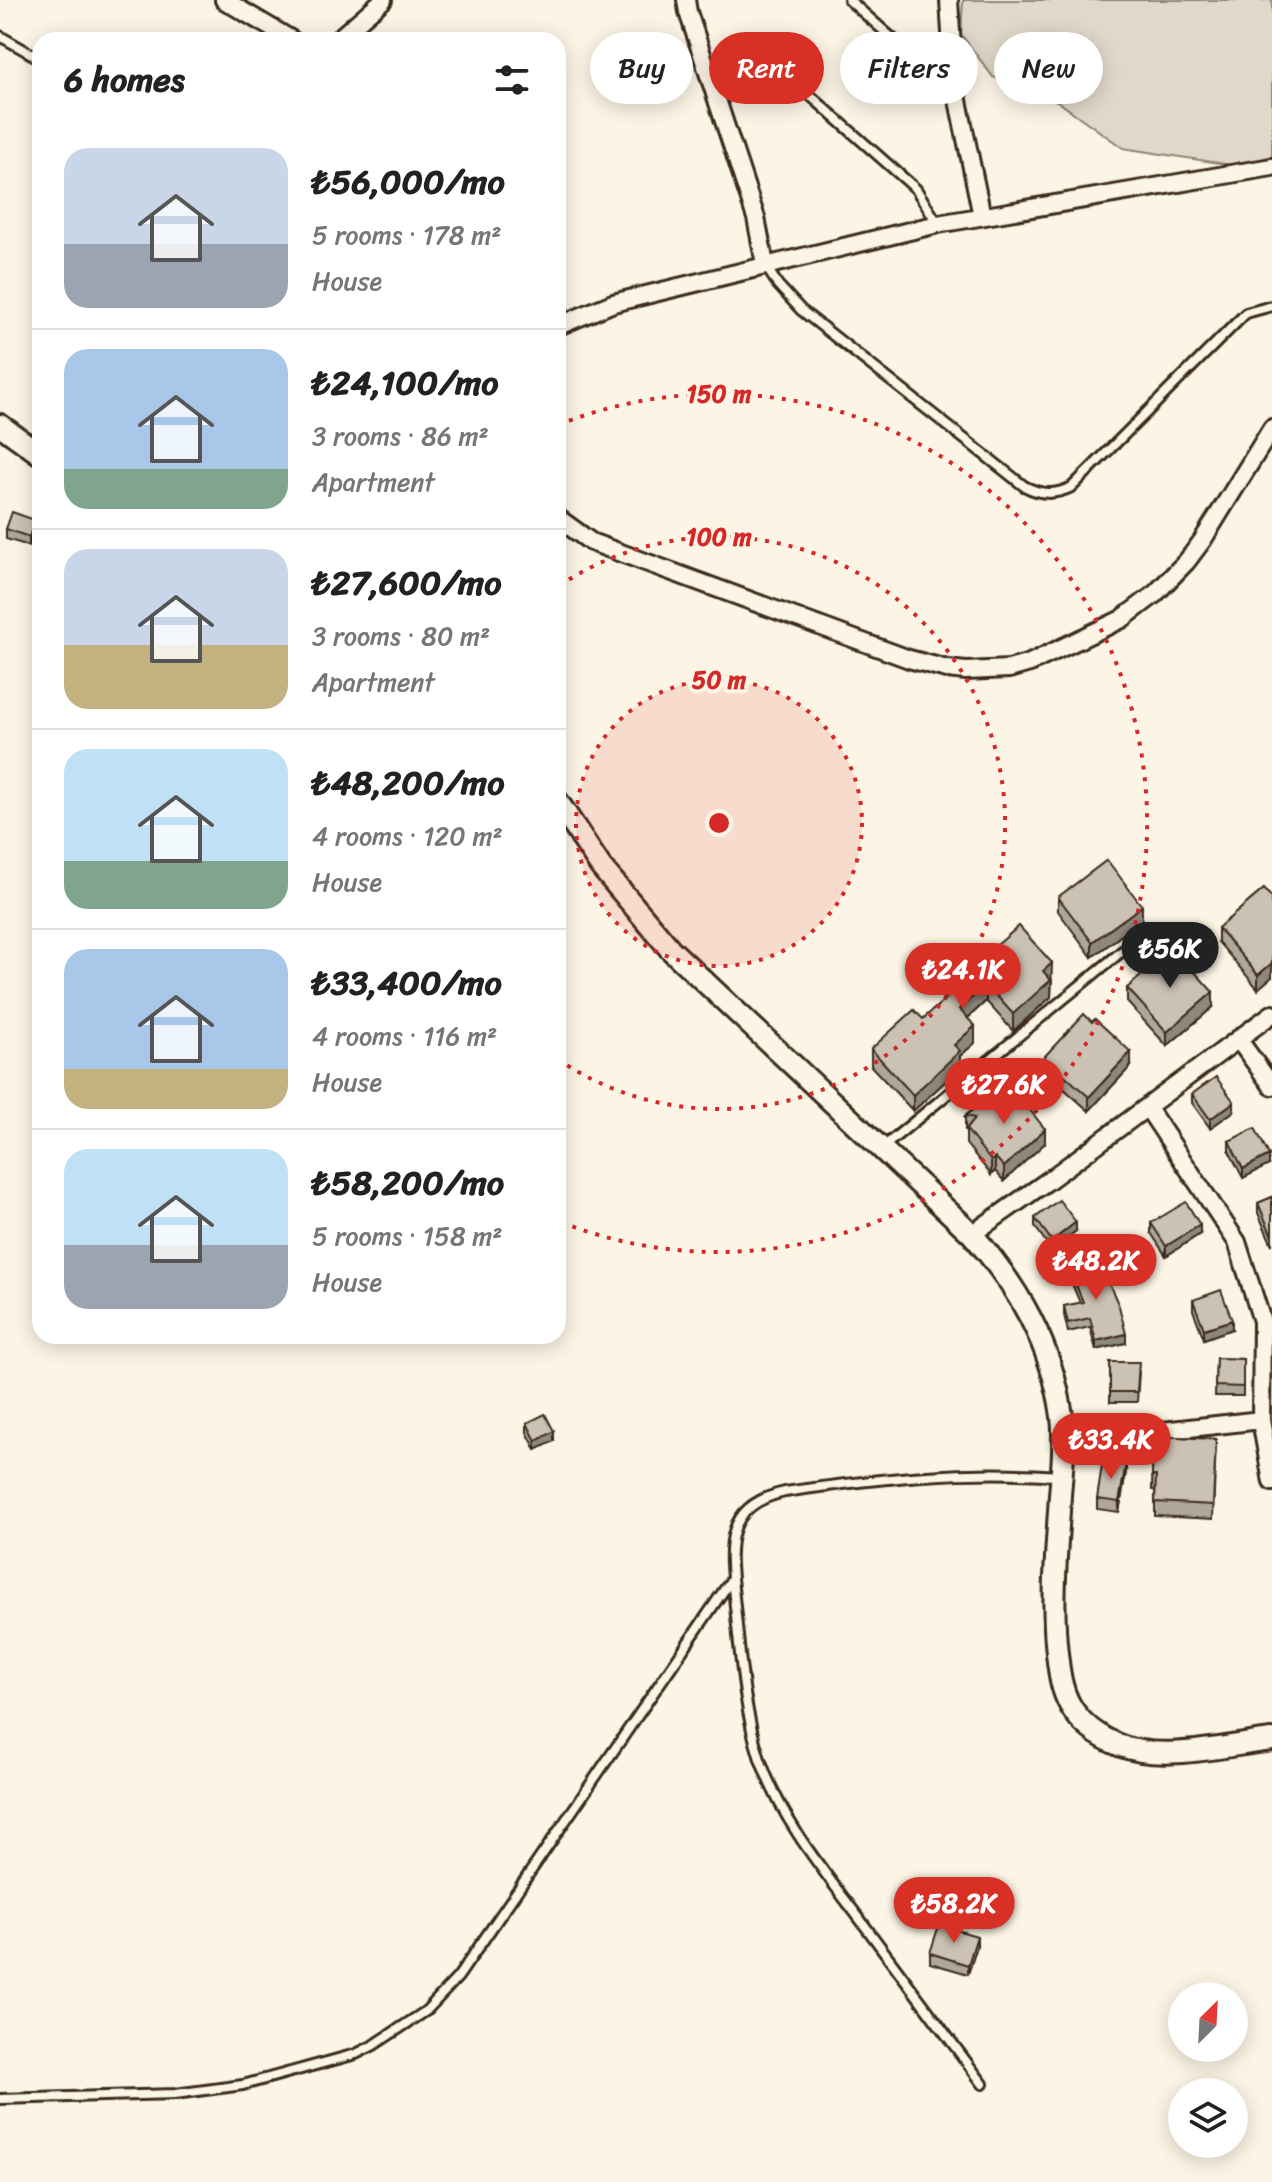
<!DOCTYPE html>
<html lang="en">
<head>
<meta charset="utf-8">
<style>
  body { margin:0; font-family:Sriracha,sans-serif; background:#f6f6f6; color:#222; height:100vh; display:flex; flex-direction:column; font-size:30px; white-space:nowrap }
  * { box-sizing:border-box; margin:0 }
  p { font-size:26px; color:#767676 }
  .icon { flex:none; width:44px; height:44px; fill:none; stroke:currentColor; stroke-width:2; stroke-linecap:round; stroke-linejoin:round }
  .map { position:relative; flex:1; overflow:hidden }
  .details { position:absolute; left:32px; top:32px; width:534px; height:1312px; display:flex; flex-direction:column; background:#fff; border-radius:24px; box-shadow:0 4px 20px #0003 }
  .details>* { flex:none }
  .guide { position:absolute; left:590px; top:32px; width:562px; height:72px; display:flex; gap:16px }
  .needle { width:52px; rotate:24deg }
  .buttons { position:absolute; left:1168px; top:1982px; display:grid; gap:16px }
  .buttons a { display:grid; place-items:center; width:80px; height:80px; border-radius:50%; background:#fff; box-shadow:0 4px 20px #0003; font-size:40px }
  .price { position:absolute; translate:-50% -68px; padding:0 18px; border-radius:28px; background:#d93025; color:#fff; font-size:26px; line-height:52px; filter:drop-shadow(0 2px 4px #0008) }
  .price::after { content:''; position:absolute; left:50%; top:48px; width:24px; height:18px; margin-left:-12px; background:inherit; clip-path:polygon(0 0,100% 0,50% 100%) }
  .price.active { background:#222; color:#fff }
  ul { padding:0; list-style:none }
  li { display:flex; align-items:center; gap:24px; height:200px; padding:0 32px }
  li+li { border-top:2px solid #e0e0e0 }
  li span { display:grid; place-items:center; flex:none; width:224px; height:160px; border-radius:24px; color:#555 }
  li>.icon { margin-inline-start:auto }
  span .icon { width:96px; height:96px; fill:#fffc; stroke-width:1 }
  li b { font-size:34px }
  h2 { display:flex; justify-content:space-between; align-items:center; height:96px; padding:0 32px; font-size:34px }
  .tag { padding:0 28px; border-radius:36px; background:#fff; box-shadow:0 4px 20px #0003; font-size:28px; line-height:72px }
  .tag.active { background:#d93025; color:#fff }
  .map>svg:first-child { display:block }
  .green { fill:#e0d8c8; stroke:#8e8173; stroke-width:2 }
  .lines { fill:none; stroke-linecap:round; stroke-linejoin:round }
  .service-casing { stroke:#3b2a1e; stroke-width:14 }
  .minor-casing { stroke:#3b2a1e; stroke-width:22 }
  .tertiary-casing { stroke:#3b2a1e; stroke-width:26 }
  .service { stroke:#fcf5e5; stroke-width:8 }
  .minor { stroke:#fcf5e5; stroke-width:16 }
  .tertiary { stroke:#fcf5e5; stroke-width:20 }
  .wall { fill:#afa79a; stroke:#3b2a1e; stroke-width:2 }
  .shaded-wall { fill:#8f887d; stroke:#3b2a1e; stroke-width:2 }
  .building { fill:#ccc2b3; stroke:#3b2a1e; stroke-width:2 }
  .ring { fill:none; stroke:#d62828; stroke-width:4; stroke-dasharray:4 8 }
  .centre { fill:#d62828; stroke:#fcf5e5; stroke-width:4 }
  .ring-label { font-size:24px; text-anchor:middle; font-weight:bold; fill:#d62828; stroke:#fcf5e5; stroke-width:8; stroke-linejoin:round; paint-order:stroke }
</style>
</head>
<body>
<div class="map">
<svg width="1272" height="2182" viewBox="0 0 1272 2182">
  <rect width="100%" height="100%" fill="#fcf5e5"/>
  <filter id="ink" filterUnits="userSpaceOnUse"><feTurbulence type="fractalNoise" baseFrequency=".0125" numOctaves="2"/><feDisplacementMap in="SourceGraphic" scale="16" xChannelSelector="R" yChannelSelector="G"/><feConvolveMatrix kernelMatrix="1 2 1 2 8 2 1 2 1" color-interpolation-filters="sRGB"/></filter>
  <g filter="url(#ink)">
    <!-- green -->
    <path class="green" d="M963,0h309v156l-34,10 -115,-18 -66,-47 -64,-24 -32,-43z"/>
    <g class="lines">
      <defs>
        <path id="service" d="M849,0l86,76 19,5
          M0,36l40,23
          M760,51l156,138 22,35
          M765,265l13,20 23,25 223,176c17,9 31,9 48,1l174,-174 26,-7
          M882,1148l267,-219
          M983,2084c-41,-55 -82,-110 -124,-166 -38,-50 -78,-99 -99,-159 -17,-52 -20,-108 -26,-162 -6,-51 -10,-92 51,-105 96,-14 179,-23 276,-16
          M0,2099l175,-5 68,-9 113,-31 18,-9 52,-34 32,-34 273,-397"/>
        <path id="minor" d="M224,0l68,40
          M686,0l2,12 68,206 9,46
          M949,0l5,81 28,135
          M337,40l46,-40
          M558,326l55,-23 325,-79 334,-57
          M558,518l33,24 318,117 38,10 19,2 43,-2 21,-6 92,-44 33,-25 32,-33 15,-20 70,-113
          M1238,1039l34,47
          M1147,1107l90,135 25,79 -1,99 11,62
          M972,1234l77,-54 223,-166
          M1064,1442l197,-22"/>
        <path id="tertiary" d="M0,425l40,29
          M558,802l43,65 70,83 301,284c46,53 80,111 90,182 3,27 0,53 -2,79 -3,53 -9,105 -3,158 2,18 4,36 13,52 11,20 31,33 51,41 42,16 107,-1 151,-6"/>
      </defs>
      <!-- service casing -->
      <use href="#service" class="service-casing"/>
      <!-- minor casing -->
      <use href="#minor" class="minor-casing"/>
      <!-- tertiary casing -->
      <use href="#tertiary" class="tertiary-casing"/>
      <!-- service -->
      <use href="#service" class="service"/>
      <!-- minor -->
      <use href="#minor" class="minor"/>
      <!-- tertiary -->
      <use href="#tertiary" class="tertiary"/>
    </g>
    <!-- wall -->
    <path class="wall" d="M6,529h29l-6,17 -23,-7z
      M1264,889l-6,100 -40,-47v-14z
      M1058,897l84,23 -50,37 -34,-46z
      M972,967l80,13 -1,17 -38,34 -27,-30 -18,17 7,25 -15,13v12l-47,43 -42,-45v-17l52,-30 49,-44z
      M1127,988l86,19 -46,39 -40,-44z
      M1044,1057l87,9 -42,45 -45,-40z
      M1003,1087l42,56 -41,38 -9,-10 -4,4 -25,-31v-14h-1v-14z
      M1192,1094l42,17 -24,17 -18,-25z
      M1229,1141l40,24 -26,13 -14,-27z
      M1272,1197v48l-14,-32v-10z
      M1035,1218l41,13 -24,19 -17,-23z
      M1151,1223l49,11 -34,22 -15,-23z
      M1070,1270l56,73 -30,7 -6,-23 -22,5 -4,-17v-9l16,-3 -10,-24z
      M1193,1300l39,29 -28,10 -11,-29z
      M1216,1358l27,1v37h-28z
      M1110,1362l29,10 -2,30h-27z
      M527,1423l27,18 -18,9 -9,-18z
      M1153,1436l63,3 -3,80 -58,-3v-26h-3z
      M1126,1472l-7,40 -22,-3v-10z
      M977,1946l-9,28 -38,-11v-10z"/>
    <!-- shaded-wall -->
    <path class="shaded-wall" d="M35,520v9l-6,17v-9z
      M1142,906v14l-50,37v-15z
      M1052,963l-1,34 -38,34v-17l30,-43z
      M1272,963v14l-14,12v-14z
      M986,984v17l-27,25v-17z
      M1213,992v15l-46,39v-14z
      M975,1026v17l-15,13v12l-47,43v-16l41,-50z
      M1131,1052v14l-42,45v-14z
      M1234,1102v9l-24,17v-9z
      M1045,1129v14l-41,38v-14z
      M1269,1155v10l-26,13v-9z
      M995,1157v14l-4,4v-14z
      M1076,1222v9l-24,19v-9z
      M1200,1225v9l-34,22v-10z
      M1232,1320v9l-28,10v-10z
      M1126,1334v9l-30,7v-9z
      M554,1431v10l-18,9v-9z
      M1126,1463v9l-7,40v-10z
      M977,1936v10l-9,28v-9z"/>
    <!-- building -->
    <path class="building" d="M12,512l23,8 -6,17 -23,-8z
      M1107,860l35,46 -50,36 -34,-45z
      M1264,889l8,9v65l-14,12 -40,-47z
      M1019,926l33,37 -9,8 8,9 -38,34 -27,-30 -27,25 16,17 -21,19 6,6 -47,44 -42,-46 43,-39 9,9 53,-47 -4,-5z
      M1173,948l40,44 -46,40 -40,-44z
      M1084,1014l8,8 3,-3 36,33 -42,45 -45,-40z
      M1216,1077l18,25 -24,17 -18,-25z
      M1003,1087l6,6 4,-4 32,40 -41,38 -9,-10 -4,4 -25,-32 9,-11 -10,-2z
      M1255,1128l14,27 -26,14 -14,-28z
      M1272,1197v39l-14,-33z
      M1059,1200l17,22 -24,19 -17,-23z
      M1186,1202l14,23 -34,21 -15,-23z
      M1098,1259l21,47 7,28 -30,7 -6,-23 -22,5 -4,-17 19,-4 -13,-32z
      M1221,1290l11,30 -28,9 -11,-29z
      M1216,1358l27,1v28l-28,-1z
      M1110,1362h29l-2,30h-27z
      M545,1414l9,17 -18,10 -9,-18z
      M1153,1436l63,3 -3,66 -58,-3 1,-26h-4z
      M1103,1459l23,4 -7,39 -22,-3z
      M939,1925l38,11 -9,29 -38,-12z"/>
  </g>
  <!-- distance rings -->
  <circle cx="719" cy="823" r="143" fill="#d62828" fill-opacity=".12"/>
  <g class="ring">
    <circle cx="719" cy="823" r="143"/>
    <path d="M559 586A286 286 0 1 1 559 1060"/>
    <path d="M558 425A429 429 0 1 1 558 1221"/>
  </g>
  <circle cx="719" cy="823" r="12" class="centre"/>
  <g class="ring-label">
    <text x="719" y="402">150 m</text>
    <text x="719" y="545">100 m</text>
    <text x="719" y="688">50 m</text>
  </g>
</svg>
<div class="buttons">
<a><svg class="needle" viewBox="-14 -14 28 28"><path d="M0-13l5 13h-10z" fill="#e53935"/><path d="M0 13l5-13h-10z" fill="#767676"/></svg></a>
<a><svg class="icon" aria-label="layers" viewBox="0 0 24 24"><path d="M12 4l9 5-9 5-9-5zM3 14l9 5 9-5"/></svg></a>
</div>
<b class="price active" style="left:1170px;top:990px">₺56K</b>
<b class="price" style="left:963px;top:1011px">₺24.1K</b>
<b class="price" style="left:1004px;top:1126px">₺27.6K</b>
<b class="price" style="left:1096px;top:1302px">₺48.2K</b>
<b class="price" style="left:1111px;top:1481px">₺33.4K</b>
<b class="price" style="left:954px;top:1945px">₺58.2K</b>
<div class="guide">
<a class="tag">Buy</a>
<a class="tag active">Rent</a>
<a class="tag">Filters</a>
<a class="tag">New</a>
</div>
<section class="details">
<h2>6 homes<svg class="icon" aria-label="filters" viewBox="0 0 24 24"><path d="M4 7h16M4 17h16"/><circle cx="9" cy="7" r="2"/><circle cx="15" cy="17" r="2"/></svg></h2>
<ul>
<li><span style="background:linear-gradient(#c9d6e8 60%,#9aa5b1 0)"><svg class="icon" aria-label="home" viewBox="0 0 24 24"><path d="M3 11l9-7 9 7M6 9v11h12V9"/></svg></span><div><b>₺56,000/mo</b><p>5 rooms · 178 m²</p><p>House</p></div></li>
<li><span style="background:linear-gradient(#a9c7e8 75%,#7fa58c 0)"><svg class="icon" aria-label="home" viewBox="0 0 24 24"><path d="M3 11l9-7 9 7M6 9v11h12V9"/></svg></span><div><b>₺24,100/mo</b><p>3 rooms · 86 m²</p><p>Apartment</p></div></li>
<li><span style="background:linear-gradient(#c9d6e8 60%,#c2b280 0)"><svg class="icon" aria-label="home" viewBox="0 0 24 24"><path d="M3 11l9-7 9 7M6 9v11h12V9"/></svg></span><div><b>₺27,600/mo</b><p>3 rooms · 80 m²</p><p>Apartment</p></div></li>
<li><span style="background:linear-gradient(#bfe0f5 70%,#7fa58c 0)"><svg class="icon" aria-label="home" viewBox="0 0 24 24"><path d="M3 11l9-7 9 7M6 9v11h12V9"/></svg></span><div><b>₺48,200/mo</b><p>4 rooms · 120 m²</p><p>House</p></div></li>
<li><span style="background:linear-gradient(#a9c7e8 75%,#c2b280 0)"><svg class="icon" aria-label="home" viewBox="0 0 24 24"><path d="M3 11l9-7 9 7M6 9v11h12V9"/></svg></span><div><b>₺33,400/mo</b><p>4 rooms · 116 m²</p><p>House</p></div></li>
<li><span style="background:linear-gradient(#bfe0f5 60%,#9aa5b1 0)"><svg class="icon" aria-label="home" viewBox="0 0 24 24"><path d="M3 11l9-7 9 7M6 9v11h12V9"/></svg></span><div><b>₺58,200/mo</b><p>5 rooms · 158 m²</p><p>House</p></div></li>
</ul>
</section>
</div>
</body>
</html>
